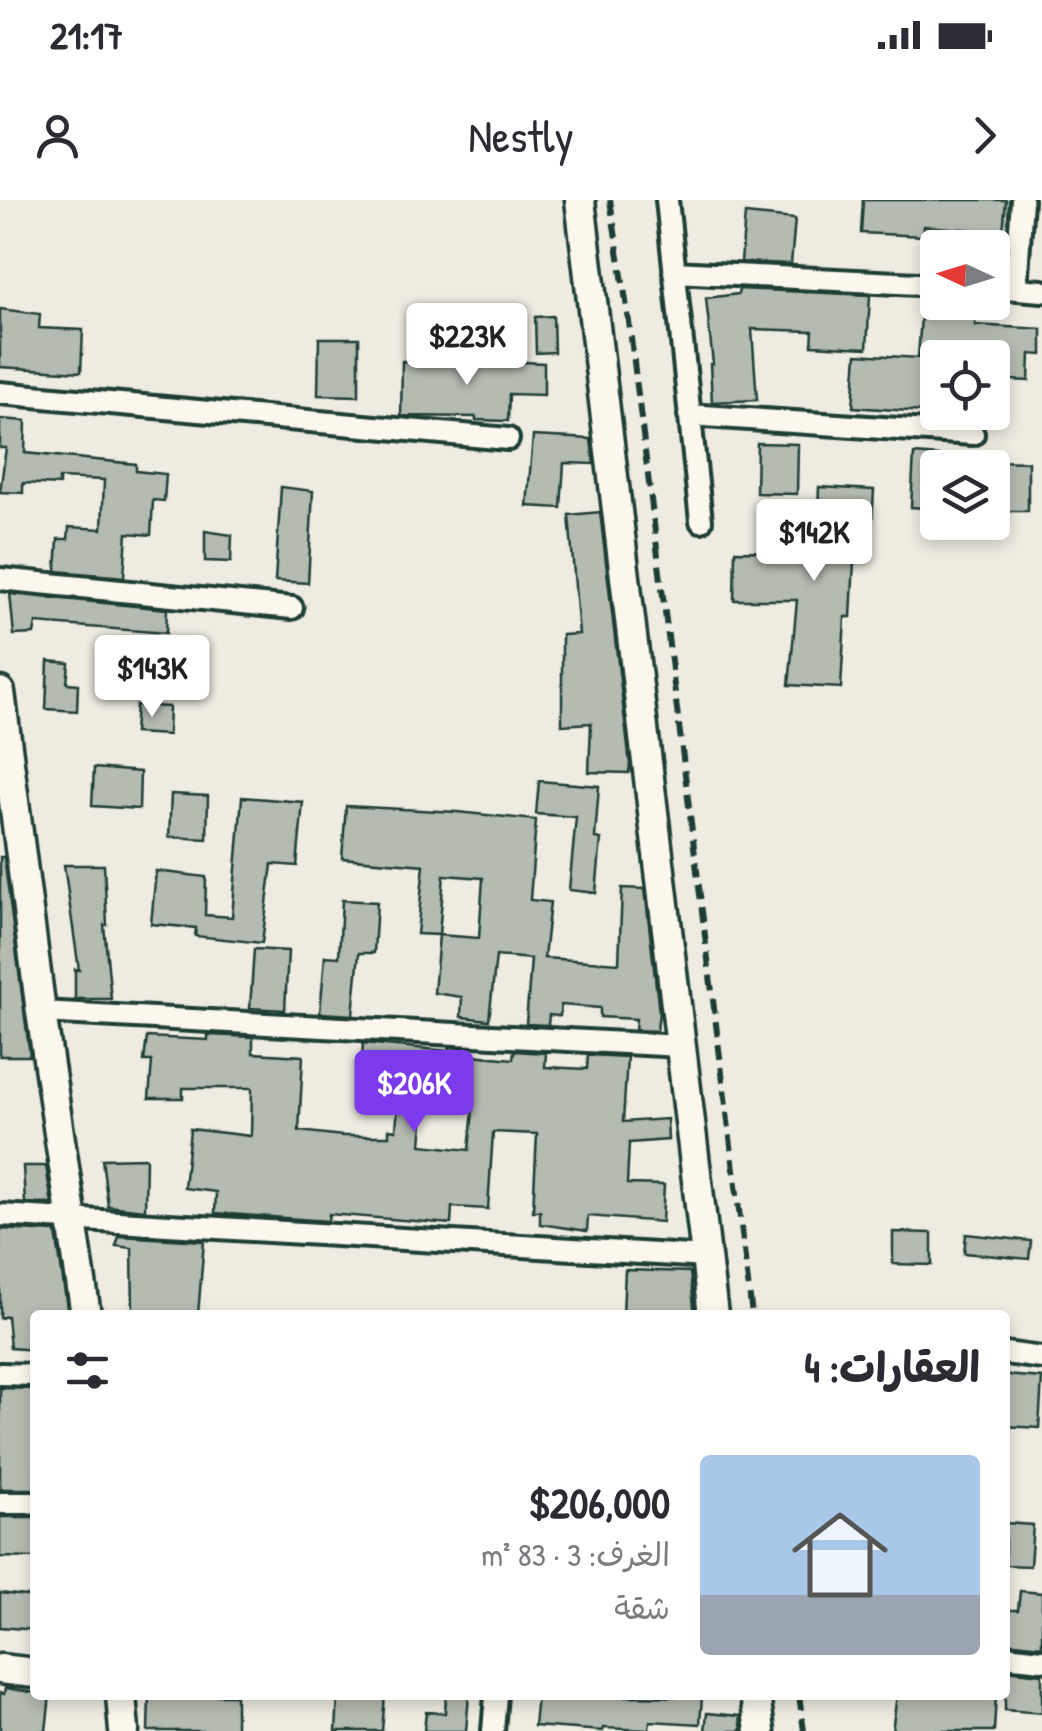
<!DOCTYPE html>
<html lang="ar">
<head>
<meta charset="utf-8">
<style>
  body { margin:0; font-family:"Patrick Hand","Playpen Sans Arabic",sans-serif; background:#f7f7f7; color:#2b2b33; direction:rtl; height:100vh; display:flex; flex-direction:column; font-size:38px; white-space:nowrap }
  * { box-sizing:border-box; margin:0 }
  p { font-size:32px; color:#7c7c81 }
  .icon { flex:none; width:55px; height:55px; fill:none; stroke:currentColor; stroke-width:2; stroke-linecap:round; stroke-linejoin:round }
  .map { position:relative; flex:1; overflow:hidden; direction:ltr }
  .sheet { position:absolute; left:30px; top:1110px; width:980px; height:390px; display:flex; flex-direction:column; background:#fff; border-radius:10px; box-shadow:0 5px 15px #0003; direction:rtl }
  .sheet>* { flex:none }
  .needle { width:65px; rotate:274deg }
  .buttons { position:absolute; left:920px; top:30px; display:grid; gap:20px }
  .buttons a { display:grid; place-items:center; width:90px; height:90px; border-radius:10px; background:#fff; box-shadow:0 5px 15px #0003; font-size:50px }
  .price { position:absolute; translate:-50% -85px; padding:0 22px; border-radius:10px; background:#fff; color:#222; font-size:32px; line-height:65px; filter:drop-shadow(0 2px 5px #0008) }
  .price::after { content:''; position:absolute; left:50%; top:60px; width:30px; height:22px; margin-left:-15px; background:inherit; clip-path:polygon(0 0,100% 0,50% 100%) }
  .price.selected { background:#7c3aed; color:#fff }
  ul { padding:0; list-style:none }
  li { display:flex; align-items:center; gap:30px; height:250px; padding:0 30px }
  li+li { border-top:2px solid #e1e1e2 }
  li span { display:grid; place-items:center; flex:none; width:280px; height:200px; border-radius:10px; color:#555 }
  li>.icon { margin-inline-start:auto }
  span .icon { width:120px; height:120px; fill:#fffc; stroke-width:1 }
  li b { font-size:42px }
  h2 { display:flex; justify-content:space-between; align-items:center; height:120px; padding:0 30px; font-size:42px }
  .status { display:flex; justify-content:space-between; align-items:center; height:70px; padding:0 50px; background:#fff; direction:ltr }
  .status svg { height:28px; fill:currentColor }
  header { display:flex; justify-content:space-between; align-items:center; height:130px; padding:0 30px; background:#fff; font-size:45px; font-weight:600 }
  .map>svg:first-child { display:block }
  .building { fill:#b4bbb0; stroke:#1f3d34; stroke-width:2.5; fill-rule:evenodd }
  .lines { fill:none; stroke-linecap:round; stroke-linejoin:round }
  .street-casing { stroke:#1f3d34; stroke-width:28 }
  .secondary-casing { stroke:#1f3d34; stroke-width:35 }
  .street { stroke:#fbf7ec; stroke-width:20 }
  .secondary { stroke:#fbf7ec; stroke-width:28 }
  .rail { stroke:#1f3d34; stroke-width:6; stroke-dasharray:15 8; stroke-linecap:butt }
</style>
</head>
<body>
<div class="status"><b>21:17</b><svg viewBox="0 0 49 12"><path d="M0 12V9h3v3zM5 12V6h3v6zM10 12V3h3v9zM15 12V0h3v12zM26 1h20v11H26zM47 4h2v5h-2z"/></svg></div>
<header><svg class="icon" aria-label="forward" viewBox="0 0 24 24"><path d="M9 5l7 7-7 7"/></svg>Nestly<svg class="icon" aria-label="person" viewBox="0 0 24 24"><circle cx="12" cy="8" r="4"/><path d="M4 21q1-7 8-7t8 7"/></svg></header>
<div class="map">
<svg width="1042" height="1531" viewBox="0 0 1042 1531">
  <rect width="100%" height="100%" fill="#eeece1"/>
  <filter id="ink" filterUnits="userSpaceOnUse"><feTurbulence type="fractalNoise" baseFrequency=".01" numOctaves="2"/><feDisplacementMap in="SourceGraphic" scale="20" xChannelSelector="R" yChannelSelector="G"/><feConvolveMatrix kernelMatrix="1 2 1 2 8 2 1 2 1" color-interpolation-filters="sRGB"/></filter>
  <g filter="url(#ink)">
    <!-- building -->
    <path class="building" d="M863,0h143l-3,32 -79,-6 -1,10 -62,-3z
      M745,14l50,5 -4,45 -50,-2z
      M739,89l131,6 -3,53 -55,-3 1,-14 -61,-2 5,71 -45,2 -2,-38h3l-7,-66 32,-4z
      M922,102h54l-1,23 67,4v26l-12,-1 -1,27 -37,-2v-21h-7l1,-5 -48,-3v63l-85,-6 4,-53 61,4z
      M0,109l40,5 -1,14 44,2 -2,42 -81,-5z
      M553,116l1,36 -18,1 -1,-36z
      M319,138h40v58l-41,-1z
      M479,160l65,3v32l-35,-1 -1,27 -32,-1v-3l-75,-1 1,-55 76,4z
      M0,219l26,2 -1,32 111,11v7l30,3 -2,27 -11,-1 -2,35 -24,-2 -3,44 -68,-6 2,-32h10l1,-12 33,2 2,-49 -45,-2v7l-36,-2v10l-23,-1 6,-44h-6z
      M533,236l58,3 3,25 -30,-1 -3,45 -34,-2z
      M757,243l41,1 -1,50 -41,-1z
      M914,254l24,2v53l-27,-2z
      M992,261l36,1v49h-36z
      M281,287l32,4 -5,92 -33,-2z
      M819,287l55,3 -3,53 -16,-1 -4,75h-6l-4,71 -52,-3 8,-85h-63l1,-49 81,1z
      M600,312l30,252 -1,9 -40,-1 2,-49 -29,2v-90l17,-1 -10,-119z
      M205,331l27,4 -1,27 -26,-1z
      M10,394l157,15 -1,24 -130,-10 -2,11 -20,1z
      M48,461l21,2 -2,20 11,1 -1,27 -31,-2z
      M136,505l33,2 -1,28 -34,-2z
      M94,568l46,4 -1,37 -47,-3z
      M539,581l60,5 -4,52 6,1 -5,54 -27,-3 7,-73 -40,-3z
      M171,594l37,2 -1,43 -38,-2z
      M242,597l61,5 -6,64 -25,-2 -10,79 -67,-7 1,-8 -45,-4 5,-53 50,6 -1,38 27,2z
      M346,606l111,6 79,8 -6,80 20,2 -6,56 75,5 3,-75 23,1 14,123 -2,19 -22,-1 1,-11 -36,-2v-9l-39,-3 -1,11 -11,-1 -1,10 -22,-1 5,-65 -35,-3 -7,64 -28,-3 1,-20 -28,-4 5,-58 -22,-1 7,-69 -82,-7zM444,675l39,3 -4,60 -40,-3z
      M0,657h4l26,199h-30z
      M64,665h40l3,60h-3l7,74h-36v-30l4,1z
      M342,700l35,2 -3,51h-15l-6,62 -33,-2 5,-57 14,1z
      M254,749l34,2 -3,59 -35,-2z
      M208,835l45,2v16l50,3 -4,75 44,5h46v-7l7,1 3,-38 -39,-3 3,-46 86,8v-4l23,2v6l41,4 1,-8 32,2 -1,14 42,2 1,-14 39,2 -4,65 44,-3 1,21 -39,3 -2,41 37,1 -2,37 -74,-6 -1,15 -47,-7v-13h-7l4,-77 -44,-2 -5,77 -36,-2 -1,17 -122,-10 -1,7 -113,-8 1,-21 -32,-4 6,-59 61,7 1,-48h-69v10h-34l3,-37h-8l3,-24 61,3zM437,907l36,3 -4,40 -48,-5 3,-35 12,1z
      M146,958l-1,52 -37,-4 -6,-47z
      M23,966h23l6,38 -27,-1z
      M0,1029l56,3 12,83h-33v35l-25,-2 -3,-32 -7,2z
      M893,1032l39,1v32l-39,-1z
      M966,1034l65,7 -2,18 -65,-6z
      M119,1036l85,5 -6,74h-65l-1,-67 -16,-2z
      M625,1070l65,2 5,43h-72z
      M1005,1175l37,3 -3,50 -34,-2z
      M0,1188l35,1v100h-35z
      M0,1317h35v41l-35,-1z
      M1005,1323l28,2 -3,41 -25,-1z
      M1020,1391l22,2v53l-37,-4v-32h13z
      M0,1393l35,4v33l-35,-3z
      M1005,1470l37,4v39l-37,-3z
      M5,1488l45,7 -4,36h-46v-38l4,1z
      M149,1495h87v36h-88z
      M338,1495h47l-3,36h-46z
      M446,1495h23l-3,36h-42l2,-19 19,1z
      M537,1495l165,2 -2,27 -50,-3 -1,9 -46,-2v3l-69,-5z
      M897,1495h99l-2,36h-102z
      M707,1513l33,3 2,15h-37z"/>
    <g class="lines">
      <defs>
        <path id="street" d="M667,0l34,321
          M674,72l264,13
          M992,87l50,4
          M1016,88l6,-88
          M0,193l508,46
          M689,215l284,19
          M0,379l292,29
          M41,812l640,34
          M0,1015l707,42
          M1005,1153l37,5
          M0,1174l35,1
          M0,1303h35
          M1005,1456l37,4
          M493,1531l3,-36"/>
        <path id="secondary" d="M580,0l133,1115
          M0,492l41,320 45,303
          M0,1469l35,4
          M121,1495l3,36
          M755,1495l5,36"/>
      </defs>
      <!-- street casing -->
      <use href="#street" class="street-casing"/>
      <!-- secondary casing -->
      <use href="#secondary" class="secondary-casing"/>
      <!-- street -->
      <use href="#street" class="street"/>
      <!-- secondary -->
      <use href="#secondary" class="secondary"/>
      <!-- rail -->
      <path class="rail" d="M610,0l18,114 124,1001
        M799,1495l5,36"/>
    </g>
  </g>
</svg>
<div class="buttons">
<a><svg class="needle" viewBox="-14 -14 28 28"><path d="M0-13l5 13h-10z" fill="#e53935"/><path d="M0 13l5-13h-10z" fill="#7c7c81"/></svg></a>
<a><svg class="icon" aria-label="locate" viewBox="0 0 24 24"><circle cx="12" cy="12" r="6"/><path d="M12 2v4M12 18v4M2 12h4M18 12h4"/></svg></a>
<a><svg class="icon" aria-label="layers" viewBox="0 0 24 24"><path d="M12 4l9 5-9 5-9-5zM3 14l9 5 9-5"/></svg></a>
</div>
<b class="price" style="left:467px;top:188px">$223K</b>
<b class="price" style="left:814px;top:384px">$142K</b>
<b class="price" style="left:152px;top:520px">$143K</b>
<b class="price selected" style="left:414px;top:935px">$206K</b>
<section class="sheet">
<h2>العقارات: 4<svg class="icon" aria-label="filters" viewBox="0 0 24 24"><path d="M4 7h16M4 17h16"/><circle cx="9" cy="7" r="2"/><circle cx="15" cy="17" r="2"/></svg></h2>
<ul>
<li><span style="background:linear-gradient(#a9c7e8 70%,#9aa5b1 0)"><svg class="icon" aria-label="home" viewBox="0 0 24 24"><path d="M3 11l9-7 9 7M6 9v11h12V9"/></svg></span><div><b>$206,000</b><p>الغرف: 3 · 83 m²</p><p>شقة</p></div></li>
</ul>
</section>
</div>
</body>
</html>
